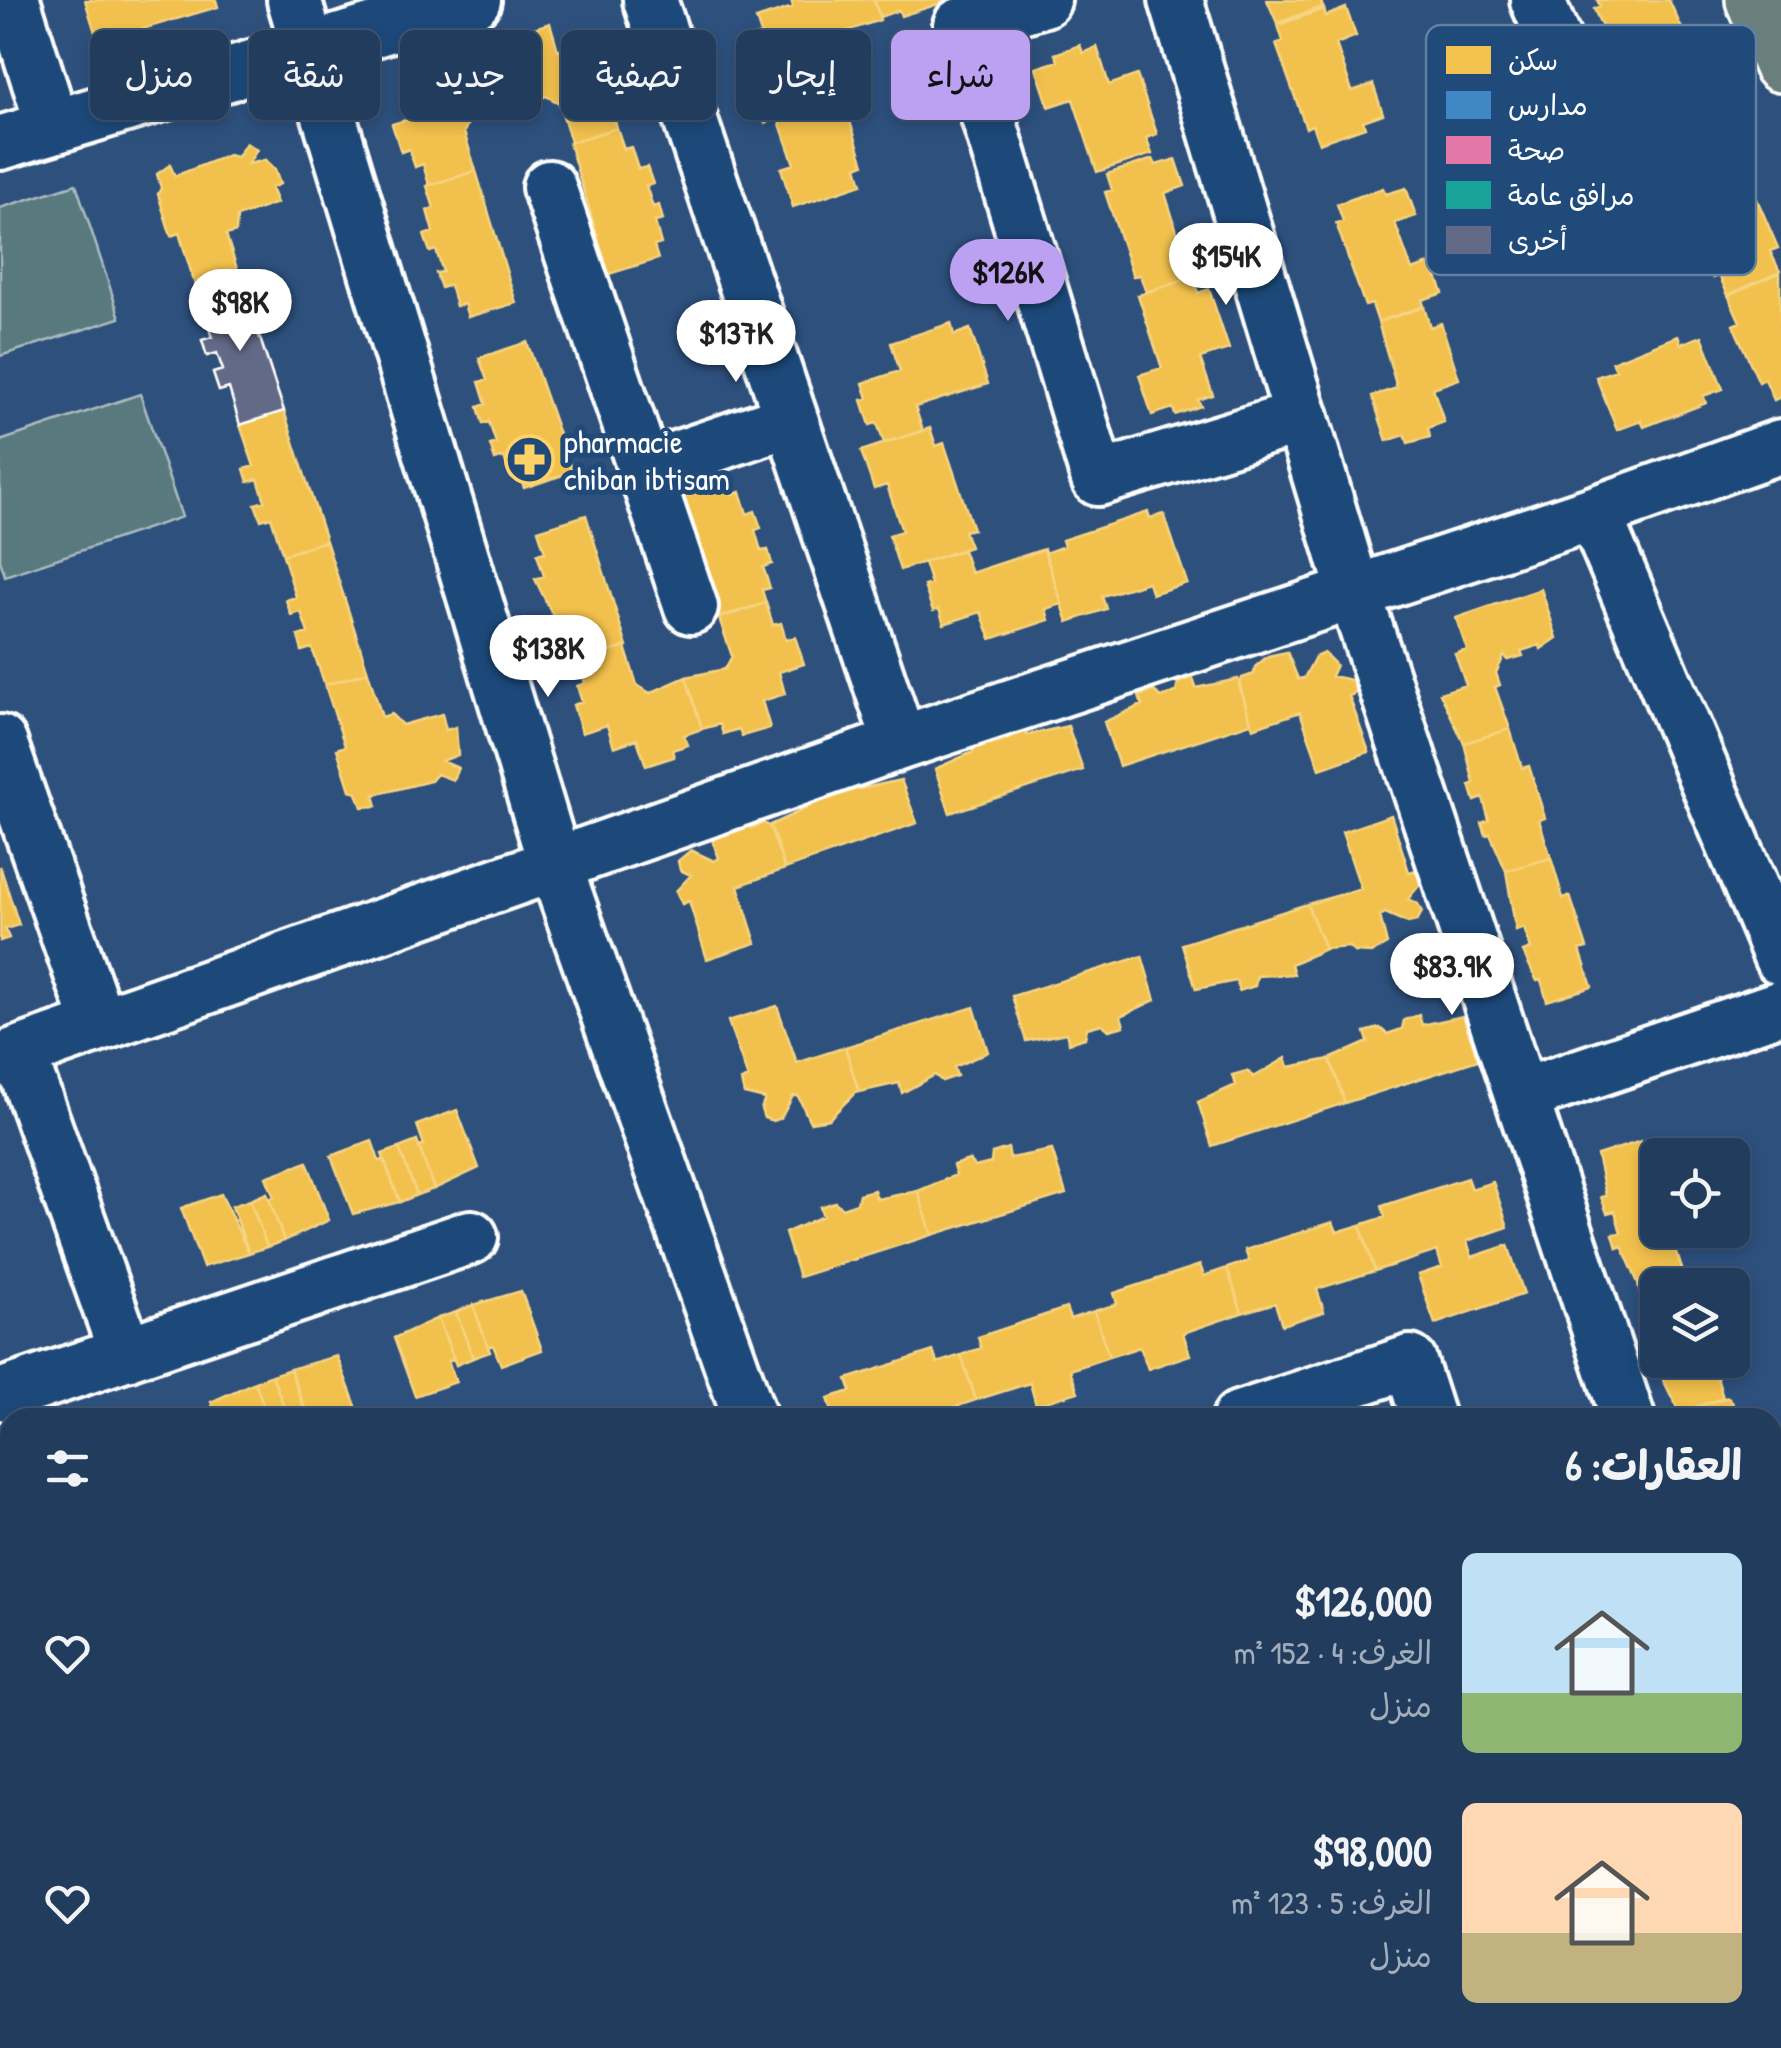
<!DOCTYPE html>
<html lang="ar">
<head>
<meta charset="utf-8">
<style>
  body { margin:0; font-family:"Patrick Hand","Playpen Sans Arabic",sans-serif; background:#2a4364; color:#f1f3f6; direction:rtl; height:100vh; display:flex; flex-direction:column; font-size:38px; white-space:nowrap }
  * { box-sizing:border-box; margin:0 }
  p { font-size:32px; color:#a2adbc }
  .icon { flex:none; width:55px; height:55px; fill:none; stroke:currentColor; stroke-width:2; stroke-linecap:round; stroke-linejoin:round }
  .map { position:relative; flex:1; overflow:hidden; direction:ltr }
  .side { position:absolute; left:0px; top:1408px; width:1782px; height:642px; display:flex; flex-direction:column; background:#223c5e; border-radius:30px 30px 0 0; box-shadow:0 5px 15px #0003,0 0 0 2px #3f5673; direction:rtl }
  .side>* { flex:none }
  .guide { position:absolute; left:30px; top:30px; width:1000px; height:90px; direction:rtl; display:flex; gap:20px }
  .tools { position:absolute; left:1640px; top:1138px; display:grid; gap:20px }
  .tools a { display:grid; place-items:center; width:110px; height:110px; border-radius:15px; background:#223c5e; box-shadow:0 5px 15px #0003,0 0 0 2px #3f5673; font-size:50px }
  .price { position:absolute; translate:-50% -85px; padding:0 22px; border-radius:35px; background:#fff; color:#222; font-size:32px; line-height:65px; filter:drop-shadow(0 2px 5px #0008) }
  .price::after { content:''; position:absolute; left:50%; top:60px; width:30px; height:22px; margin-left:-15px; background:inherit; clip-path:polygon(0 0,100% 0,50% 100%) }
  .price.current { background:#bca0f2; color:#111 }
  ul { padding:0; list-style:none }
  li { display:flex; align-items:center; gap:30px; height:250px; padding:0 40px }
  li span { display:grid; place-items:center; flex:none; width:280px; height:200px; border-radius:15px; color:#555 }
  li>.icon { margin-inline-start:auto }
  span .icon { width:120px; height:120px; fill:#fffc; stroke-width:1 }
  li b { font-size:42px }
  h2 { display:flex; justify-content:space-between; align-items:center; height:120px; padding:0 40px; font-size:42px }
  .pill { padding:0 35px; border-radius:15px; background:#223c5e; box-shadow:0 5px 15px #0003,0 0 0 2px #3f5673; font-size:35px; line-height:90px }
  .pill.current { background:#bca0f2; color:#111 }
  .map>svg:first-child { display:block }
  .green { fill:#597a7f; stroke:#acbcbf; stroke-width:2.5 }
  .homes { fill:#f2c14e; stroke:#f6d483; stroke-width:2.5 }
  .schools { fill:#3f88c5; stroke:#79acd6; stroke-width:2.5 }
  .health { fill:#e377a8; stroke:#eba0c2; stroke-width:2.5 }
  .public { fill:#17a398; stroke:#5dbfb7; stroke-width:2.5 }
  .building { fill:#636a87; stroke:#fff; stroke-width:2.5 }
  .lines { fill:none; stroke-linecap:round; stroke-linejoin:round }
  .minor-casing { stroke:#fff; stroke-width:60 }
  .major-casing { stroke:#fff; stroke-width:62 }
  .minor { stroke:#1f4a7a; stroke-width:52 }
  .major { stroke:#6b7f7c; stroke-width:55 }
  .labels { text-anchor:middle; stroke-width:10; stroke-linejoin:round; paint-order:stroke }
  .poi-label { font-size:32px; fill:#fff; stroke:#1f4a7a; text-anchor:start }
  .key { fill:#1f4a7a; stroke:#6280a2; stroke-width:2.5 }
  .key-label { font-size:28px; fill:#fff }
</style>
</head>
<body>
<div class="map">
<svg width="1781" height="2048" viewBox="0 0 1781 2048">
  <rect width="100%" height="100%" fill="#2d507d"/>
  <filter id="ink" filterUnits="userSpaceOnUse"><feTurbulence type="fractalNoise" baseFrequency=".01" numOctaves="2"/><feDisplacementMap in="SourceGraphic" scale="20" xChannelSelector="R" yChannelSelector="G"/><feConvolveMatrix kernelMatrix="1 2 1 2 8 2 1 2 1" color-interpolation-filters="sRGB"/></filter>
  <g filter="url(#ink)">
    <!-- green -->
    <path class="green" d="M76,184l44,134 -120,38v-148z
      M140,394l42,123 -177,59 -5,-16v-119z
      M1781,1579v236l-9,-25v-208z"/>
    <!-- homes -->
    <path class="homes" d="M85,0h131l2,7 -120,35z
      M791,0h83l6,20 -72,24 7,23 -39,13 -7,-21 -7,2 -8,-25 7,-2 -5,-15 37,-12z
      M874,0h77l-50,16 -2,-6 -19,7z
      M1267,0h53l3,7 -46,16z
      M1597,0h72l18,40 -9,3 10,21 -52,23 -9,-20 -6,3 -27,-61 6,-3z
      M1346,8l10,28 -20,8 16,47 21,-7 10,30 -20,7 2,6 -46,16 -7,-18 -6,3 -30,-84 7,-3 -5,-16 46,-16 2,7z
      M550,23l8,27 24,-8 7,22 25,-8 8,28 -9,3 6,17 -9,2 7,22 -46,14 -12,-39 -13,-7 -36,16 -17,-52 18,-5 -3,-12 16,-4 -3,-7z
      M1080,45l3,8 14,-6 12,38 28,-10 20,59 -11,4 6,16 -55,18 -24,-73 -24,8 -13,-39 22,-7 -3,-7z
      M454,52l2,7 16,-4 3,10 18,-5 17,52 -40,7 -6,13 12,39 -47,14 -6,-21 -8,3 -6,-18 -8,3 -9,-28 24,-7 -6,-22 24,-7 -9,-26z
      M823,65l5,16 8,-2 28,85 -7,3 5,17 -69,23 -12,-39 13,-4 -16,-46 -13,5 -12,-35z
      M617,128l7,21 7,-2 7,22 9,-2 6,17 -7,2 7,21 6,-2 4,15 -8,2 6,22 -7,2 4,13 -49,15 -40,-131z
      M246,143l11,7 -9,14 17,-4 10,10 5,14 -9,4 6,15 -40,14 -1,15 -10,3 15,46 -43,13 -19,-61 -8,3 -13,-42 3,-6 -4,-14 13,-9 5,11 53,-21 9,2z
      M1153,159l3,6 20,-6 9,27 -20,7 15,48 21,-7 10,30 -20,7 2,6 -47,15 -6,-17 -7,1 -28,-84 7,-2 -5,-16z
      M1734,169l9,20 8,-4 27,63 -8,3 10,21 -52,23 -9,-20 -6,3 -28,-63 7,-3 -10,-21z
      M476,171l40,132 -48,14 -4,-13 -8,2 -6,-21 -9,3 -5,-15 7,-1 -7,-22 -6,2 -6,-17 9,-3 -6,-22 7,-2 -7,-22z
      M1383,188l3,6 20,-6 10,28 -21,7 17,47 20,-7 11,30 -21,7 2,6 -46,16 -6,-18 -7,2 -29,-83 7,-2 -6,-17z
      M1780,272l1,125 -7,3 -9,-21 -6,3 -26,-57 7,-3 -12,-27z
      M1193,277l5,16 11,-4 20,60 -29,9 13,37 -15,5 3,6 -26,9 -2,-7 -21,7 -13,-40 23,-7 -24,-73z
      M241,281l43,130 -44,14 -11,-37 -10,3 -6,-18 10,-3 -6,-17 -10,3 -5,-16 10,-3 -14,-43z
      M1424,307l6,20 11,-4 18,56 -26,9 11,34 -16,6 2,9 -22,6 -3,-8 -18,6 -15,-45 25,-8 -19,-66z
      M951,323l3,12 16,-6 18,55 -73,23 8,24 -39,12 -7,-20 -7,2 -8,-25 6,-2 -5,-15 37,-12 -9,-28z
      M1678,336l3,8 21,-8 21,53 -20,7 3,7 -62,24 -3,-6 -24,9 -21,-53 20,-7 -4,-8z
      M527,342l45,130 -48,16 -5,-13 -8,2 -7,-20 -9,3 -5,-15 6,-2 -7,-21 -6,2 -5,-17 8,-3 -7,-22 8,-2 -8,-22z
      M284,411l42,130 -43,14 -12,-38 -10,3 -6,-16 10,-3 -7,-22 -10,3 -4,-13 10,-3 -14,-41z
      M930,428l6,18 8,-3 29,86 -9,2 6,16 -70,23 -11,-35 13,-4 -15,-46 -13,4 -13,-38z
      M725,472l7,22 8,-2 7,22 8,-3 6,17 -6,2 6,21 7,-1 4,14 -9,3 7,21 -8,2 4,13 -49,15 -40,-131z
      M1148,512l2,6 14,-4 23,69 -35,11 -4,-12 -46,14 4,13 -38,13 -23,-69 19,-7 -2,-6z
      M586,515l41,132 -49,14 -4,-13 -8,3 -6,-22 -9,3 -4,-14 6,-2 -18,-37 9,-3 -7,-22 8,-2 -7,-22z
      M326,541l42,131 -43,13 -13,-37 -10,3 -4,-15 10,-3 -7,-21 -10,3 -5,-15 10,-3 -13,-42z
      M1044,549l18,55 -16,5 3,11 -58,19 -10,-27 -37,12 -5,-15 -6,2 -9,-25 7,-2 -7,-22 39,-12 8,23z
      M1541,589l16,49 -16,11 -1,-4 -19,6 2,5 -15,4 -4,-4 -8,17 4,12 -5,2 15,42 -46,14 -24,-50 26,-8 -11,-31 12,-4 -11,-32z
      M766,603l7,22 8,-2 5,17 9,-3 9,27 -25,8 6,22 -23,7 8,27 -28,8 -3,-7 -16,5 -3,-10 -18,5 -16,-52 39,-8 7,-13 -13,-38z
      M625,647l12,38 13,8 36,-16 16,52 -18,6 4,10 -16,5 2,7 -28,9 -9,-27 -23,8 -7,-22 -25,8 -9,-28 9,-3 -5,-16 8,-3 -7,-22z
      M1287,652l11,27 6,-1 11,-21 9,-4 12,12 -5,11 21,4 4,13 -7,3 20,56 -49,17 -20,-57 -47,16 -14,-43 3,-7 12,-4 1,-7 13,-11z
      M368,672l14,45 9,-3 11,11 40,-11 4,16 10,-3 2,28 -16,6 16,7 -5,12 -16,-6 -6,7 -57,14 3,11 -15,1 -5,-14 -7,-3 -13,-41 8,-3 -20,-61z
      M1193,678l3,10 42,-9 13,44 -132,43 -15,-44 38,-17 -3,-9 15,-5 7,6 15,-5 2,-9z
      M1024,725l3,10 41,-9 15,44 -133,43 -15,-44 38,-17 -3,-9 15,-5 6,6 16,-5 2,-9z
      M1510,729l12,39 7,-2 16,52 -6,2 12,38 -45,13 -16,-37 -4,1 -4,-12 7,-3 -6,-22 -8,3 -5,-16 4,-2 -10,-40z
      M857,779l3,10 41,-9 16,43 -132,46 -15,-44 37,-17 -4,-10 16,-5 6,7 16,-6 1,-9z
      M1391,815l18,57 8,-2 5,12 -14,17 10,5 4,8 -5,9 -9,2 -23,-10 -5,3 7,28 -16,9 -17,-1 -5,-5 -24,2 -18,-45 54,-15 -19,-57z
      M745,823l6,5 12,-5 7,4 15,42 -47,17 18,57 -49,16 -18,-58 -7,3 -6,-13 15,-16 -11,-5 -2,-9 13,-11 23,11 5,-3 -8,-21z
      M1551,858l12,40 7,-2 17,52 -7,2 12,37 -45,14 -6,-21 -4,1 -14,-29 8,-3 -7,-21 -8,3 -10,-60z
      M0,866l19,59 -14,4 4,9 -9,3z
      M1307,904l18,45 -34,15 3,10 -37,2 -2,10 -16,5 -3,-10 -40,8 -14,-45z
      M1142,956l13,44 -34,16 3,10 -15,4 -7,-6 -15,4 -2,10 -16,5 -3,-10 -40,8 -14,-45z
      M777,1006l20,57 48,-16 13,43 -29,29 -19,3 -12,-26h-5l-12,22 -8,3 -9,-3 -3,-9 4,-10 -21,-5 -3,-13 7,-3 -20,-57z
      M974,1007l14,45 -34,15 3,9 -15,5 -7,-6 -33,18 -3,-10 -40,9 -14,-45z
      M1419,1015l3,10 41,-9 15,44 -133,43 -15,-44 38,-17 -3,-10 15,-4 7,6 15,-5 2,-9z
      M1286,1058l3,9 41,-8 15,44 -133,43 -14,-44 38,-17 -4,-10 15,-4 7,6z
      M457,1110l22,58 -45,21 -15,-42 5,-2 -7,-20z
      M372,1141l7,20 5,-1 16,42 -47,12 -22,-58z
      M417,1141l17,48 -17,6 -18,-47z
      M1641,1141l13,39 4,-1v51h19l-7,2 12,37 -44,14 -16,-37 -5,2 -4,-14 8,-1 -6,-22 -8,2 -6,-16 5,-1 -9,-41z
      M399,1148l18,47 -17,7 -18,-48z
      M1008,1148l2,10 42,-8 14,44 -134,41 -14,-44 38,-16 -3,-10 16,-5 6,7 16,-4 1,-10z
      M307,1162l22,58 -45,21 -15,-42 5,-2 -8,-20z
      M1467,1178l4,11 22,-7 15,45 -41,14 5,16 36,-12 16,49 -89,30 -17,-49 24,-8 -5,-16 -62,20 -15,-46 25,-8 -3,-11z
      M874,1190l3,9 41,-8 14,44 -133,42 -14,-44 38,-17 -3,-9 15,-5 7,6 15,-5 2,-9z
      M267,1193l17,48 -17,6 -17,-47z
      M221,1194l28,59 -46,14 -22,-59z
      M250,1200l17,47 -18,6 -17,-47z
      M1333,1222l4,10 23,-7 15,46 -58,18 7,23 -42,13 -7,-22 -33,10 -15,-45 22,-7 -4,-11z
      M1200,1265l4,11 23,-8 15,45 -59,20 7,22 -42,14 -8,-22 -31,10 -15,-46 23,-7 -3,-11z
      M1682,1269l5,16h-29v59l-2,-6 -8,3 -10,-58z
      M521,1291l21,59 -41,15 -8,-20 -5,2 -15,-42z
      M473,1305l17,47 -17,6 -17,-46z
      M1066,1308l4,11 24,-8 15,46 -39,13 8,22 -42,13 -6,-22 -54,17 -15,-45 20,-7 -3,-11z
      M456,1312l17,46 -17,7 -18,-47z
      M438,1318l16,41 -6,2 8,21 -41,14 -21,-58z
      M933,1351l4,12 24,-8 15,45 -53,18h-89l-6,-20 23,-7 -4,-12z
      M337,1356l22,58 -46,4 -3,-9 -5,2 -15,-42z
      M1662,1360h50l11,38 -44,14 -24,-49z
      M290,1369l18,47 -4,2h-16l-16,-43z
      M272,1375l16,43h-20l-13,-36z
      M255,1382l13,36h-51l-6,-16z
      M1728,1397l10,16 -4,5h-53l-2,-6z
      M1773,1456l2,5 6,-2 -1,57 -8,-26z
      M1036,2040h66l2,8h-57l-3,-7 -7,3z
      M1642,2040h29l2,8h-29z"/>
    <!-- schools -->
    <path class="schools" d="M0,1997l4,12 6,-2v33h69l-4,8h-75z"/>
    <!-- health -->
    <path class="health" d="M0,1499l10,27v20l-10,4z"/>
    <!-- public -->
    <path class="public" d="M511,2040h27l3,8h-28z
      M538,2040h150l-16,8h-132z
      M650,2040h72l-27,8h-43z"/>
    <!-- building -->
    <path class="building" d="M241,281l43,130 -44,14 -11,-37 -10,3 -6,-18 10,-3 -6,-17 -10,3 -5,-16 10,-3 -14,-43z
      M1559,2040h29l2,8h-28z"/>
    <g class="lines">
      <defs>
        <path id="minor" d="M13,0l40,127
          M294,0l262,868 194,550
          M650,0l250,743
          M1044,0l-84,25 138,454 204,-62
          M1176,0l178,592 274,826
          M1537,0l73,169
          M0,143l474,-143
          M549,187l142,420
          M644,469l147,-50
          M1594,513l187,445
          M0,742l98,280
          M19,1053l107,301
          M0,1060l900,-317 694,-230 187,-67
          M1521,1096l260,-89
          M6,1394l465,-157
          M1239,1418l171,-56 18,56
          M1772,1851l9,26
          M971,2040l3,8"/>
        <path id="major" d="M1754,0l27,64"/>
      </defs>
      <!-- minor casing -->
      <use href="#minor" class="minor-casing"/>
      <!-- major casing -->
      <use href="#major" class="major-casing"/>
      <!-- minor -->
      <use href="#minor" class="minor"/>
      <!-- major -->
      <use href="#major" class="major"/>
    </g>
  </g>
  <!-- icons -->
  <defs>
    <symbol id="pharmacy-ring" viewBox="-11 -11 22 22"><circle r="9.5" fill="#1f4a7a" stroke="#ffd166" stroke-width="1.5"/><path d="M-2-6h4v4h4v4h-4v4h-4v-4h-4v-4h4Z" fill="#ffd166"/></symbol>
  </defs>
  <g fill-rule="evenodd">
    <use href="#pharmacy-ring" x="502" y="432" width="55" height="55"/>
  </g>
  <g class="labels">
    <!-- poi labels -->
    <g class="poi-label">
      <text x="564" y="453">pharmacie<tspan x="564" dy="37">chiban ibtisam</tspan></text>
    </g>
  </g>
  <!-- legend -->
  <rect x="1426" y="25" width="330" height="250" rx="15" class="key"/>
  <rect x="1446" y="46" width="45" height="28" fill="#f2c14e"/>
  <rect x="1446" y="91" width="45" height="28" fill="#3f88c5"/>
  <rect x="1446" y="136" width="45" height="28" fill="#e377a8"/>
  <rect x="1446" y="181" width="45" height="28" fill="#17a398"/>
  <rect x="1446" y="226" width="45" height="28" fill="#636a87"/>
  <g class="key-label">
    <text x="1508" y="70">سكن</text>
    <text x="1508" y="115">مدارس</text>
    <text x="1508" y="160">صحة</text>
    <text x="1508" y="205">مرافق عامة</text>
    <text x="1508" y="250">أخرى</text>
  </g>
</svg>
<div class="tools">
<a><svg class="icon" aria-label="locate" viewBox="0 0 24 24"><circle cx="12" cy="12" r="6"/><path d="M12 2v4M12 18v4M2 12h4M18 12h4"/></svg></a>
<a><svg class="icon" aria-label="layers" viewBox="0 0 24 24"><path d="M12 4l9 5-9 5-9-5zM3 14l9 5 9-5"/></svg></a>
</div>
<b class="price" style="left:1226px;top:308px">$154K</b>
<b class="price current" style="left:1008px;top:324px">$126K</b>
<b class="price" style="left:240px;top:354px">$98K</b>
<b class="price" style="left:736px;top:385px">$137K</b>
<b class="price" style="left:548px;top:700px">$138K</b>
<b class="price" style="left:1452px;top:1018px">$83.9K</b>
<div class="guide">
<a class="pill current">شراء</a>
<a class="pill">إيجار</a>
<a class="pill">تصفية</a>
<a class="pill">جديد</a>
<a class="pill">شقة</a>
<a class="pill">منزل</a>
</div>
<section class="side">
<h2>العقارات: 6<svg class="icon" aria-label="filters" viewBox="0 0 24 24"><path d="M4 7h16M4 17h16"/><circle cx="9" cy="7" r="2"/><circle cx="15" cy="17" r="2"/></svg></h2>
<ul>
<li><span style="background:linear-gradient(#bfe0f5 70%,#8fb573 0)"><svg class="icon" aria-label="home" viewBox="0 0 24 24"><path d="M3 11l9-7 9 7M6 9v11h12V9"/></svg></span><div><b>$126,000</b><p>الغرف: 4 · 152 m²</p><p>منزل</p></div><svg class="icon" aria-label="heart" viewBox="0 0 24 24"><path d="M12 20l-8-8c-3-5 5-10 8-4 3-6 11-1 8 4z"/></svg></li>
<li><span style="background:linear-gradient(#ffd9b3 65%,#c2b280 0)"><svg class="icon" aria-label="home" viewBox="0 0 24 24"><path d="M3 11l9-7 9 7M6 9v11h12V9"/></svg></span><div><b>$98,000</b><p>الغرف: 5 · 123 m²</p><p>منزل</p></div><svg class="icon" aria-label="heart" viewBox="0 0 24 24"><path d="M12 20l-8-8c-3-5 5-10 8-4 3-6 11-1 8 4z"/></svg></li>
</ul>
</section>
</div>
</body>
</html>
